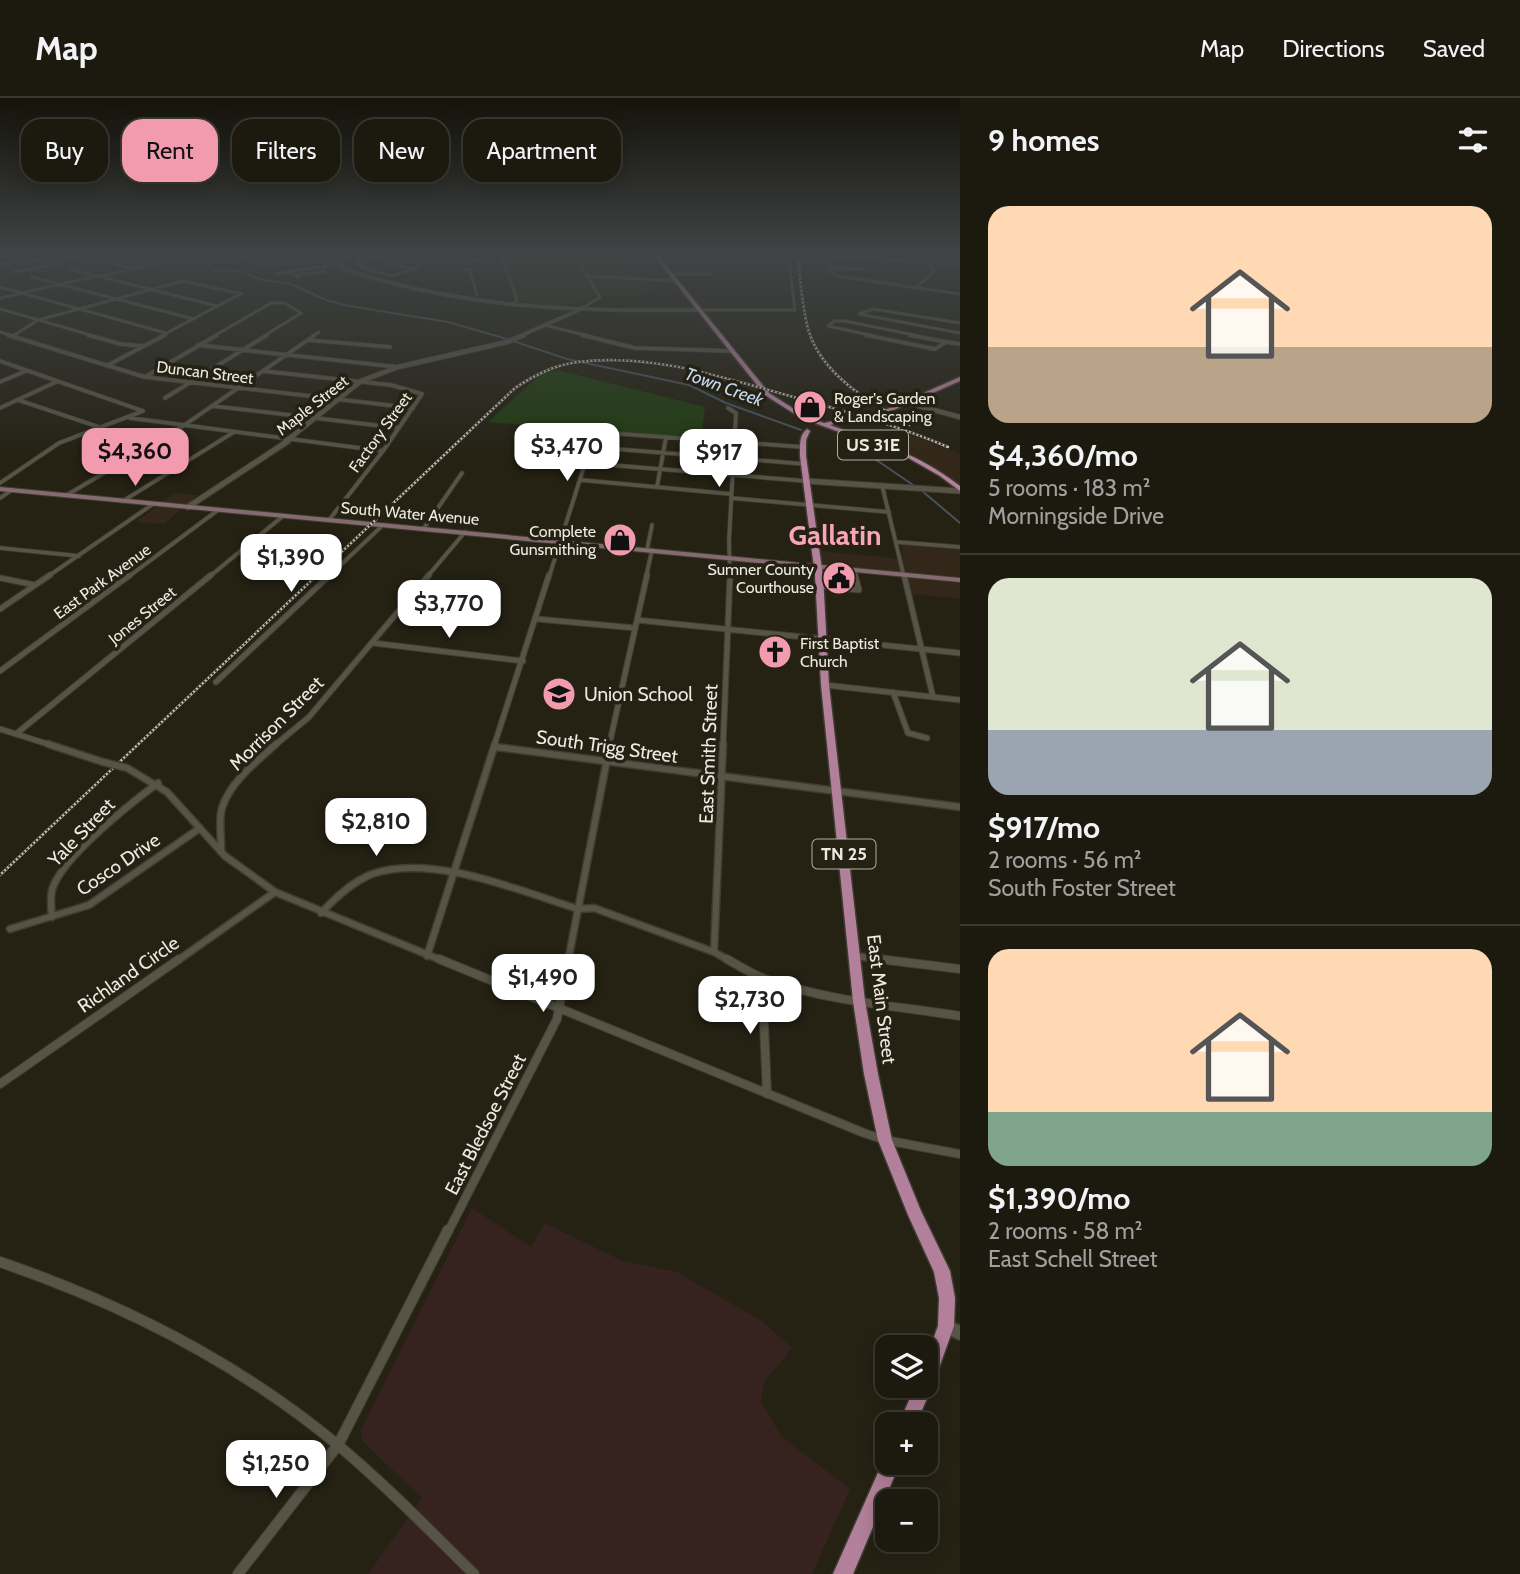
<!DOCTYPE html>
<html lang="en">
<head>
<meta charset="utf-8">
<style>
  body { margin:0; font-family:Cabin,sans-serif; background:#29271d; color:#f1f3f6; height:100vh; display:flex; flex-direction:column; font-size:26px; white-space:nowrap }
  * { box-sizing:border-box; margin:0 }
  p { font-size:23px; color:#a0a19e }
  .icon { flex:none; width:38px; height:38px; fill:none; stroke:currentColor; stroke-width:2; stroke-linecap:round; stroke-linejoin:round }
  .map { position:relative; flex:1; overflow:hidden }
  .side { display:flex; flex-direction:column; background:#1c1a0f; width:560px }
  .side>* { flex:none }
  .hud { position:absolute; left:21px; top:21px; width:665px; height:63px; display:flex; gap:14px }
  .buttons { position:absolute; left:875px; top:1237px; display:grid; gap:14px }
  .buttons a { display:grid; place-items:center; width:63px; height:63px; border-radius:14px; background:#1c1a0f; box-shadow:0 4px 18px #0003,0 0 0 2px #3a382f; font-size:35px }
  .price { position:absolute; translate:-50% -60px; padding:0 16px; border-radius:14px; background:#fff; color:#222; font-size:23px; line-height:46px; filter:drop-shadow(0 2px 4px #0008) }
  .price::after { content:''; position:absolute; left:50%; top:42px; width:21px; height:16px; margin-left:-10px; background:inherit; clip-path:polygon(0 0,100% 0,50% 100%) }
  .price.current { background:#f29aae; color:#111 }
  ul { padding:0; list-style:none }
  li { display:grid; align-content:center; gap:14px; height:371px; padding:0 28px }
  li+li { border-top:2px solid #3a382f }
  li span { display:grid; place-items:center; height:217px; border-radius:21px; color:#555 }
  li>.icon { margin-inline-start:auto }
  span .icon { width:126px; height:126px; fill:#fffc; stroke-width:1 }
  li b { font-size:30px }
  h2 { display:flex; justify-content:space-between; align-items:center; height:84px; padding:0 28px; font-size:30px }
  .pill { padding:0 24px; border-radius:21px; background:#1c1a0f; box-shadow:0 4px 18px #0003,0 0 0 2px #3a382f; font-size:24px; line-height:63px }
  .pill.current { background:#f29aae; color:#111 }
  header { display:flex; align-items:center; gap:42px; box-sizing:border-box; height:98px; padding:0 35px; background:#1c1a0f; border-bottom:2px solid #3a382f }
  header strong { font-size:33px }
  nav { display:flex; gap:38px; margin-inline-start:auto; font-size:24px }
  main { display:flex; flex:1; min-height:0 }
  .map>svg:first-child { display:block }
  .commercial { fill:#322718 }
  .built { fill:#2f2a16 }
  .medical { fill:#362320 }
  .green { fill:#213c12 }
  .lines { fill:none; stroke-linecap:round; stroke-linejoin:round }
  .stream { stroke:#47525c; stroke-width:2 }
  .minor-far5-casing { stroke:#3f3c33; stroke-width:3.5 }
  .minor-far4-casing { stroke:#3f3c33; stroke-width:5 }
  .minor-far3-casing { stroke:#3f3c33; stroke-width:7 }
  .minor-far2-casing { stroke:#3f3c33; stroke-width:9 }
  .minor-far1-casing { stroke:#3f3c33; stroke-width:10 }
  .minor-casing { stroke:#3f3c33; stroke-width:12 }
  .tertiary-far3-casing { stroke:#3f3c33; stroke-width:4.5 }
  .tertiary-far2-casing { stroke:#3f3c33; stroke-width:6 }
  .tertiary-far1-casing { stroke:#3f3c33; stroke-width:7 }
  .tertiary-casing { stroke:#3f3c33; stroke-width:16 }
  .secondary-casing { stroke:#3f3c33; stroke-width:2 }
  .primary-casing { stroke:#3f3c33; stroke-width:3 }
  .minor-far5 { stroke:#575445; stroke-width:2.5 }
  .minor-far4 { stroke:#575445; stroke-width:3.5 }
  .minor-far3 { stroke:#575445; stroke-width:5 }
  .minor-far2 { stroke:#575445; stroke-width:6 }
  .minor-far1 { stroke:#575445; stroke-width:8 }
  .minor { stroke:#575445; stroke-width:10 }
  .tertiary-far3 { stroke:#575445; stroke-width:3.5 }
  .tertiary-far2 { stroke:#575445; stroke-width:4.5 }
  .tertiary-far1 { stroke:#575445; stroke-width:5 }
  .tertiary { stroke:#575445; stroke-width:13 }
  .secondary { fill:#856a70; fill-rule:evenodd }
  .primary { fill:#b2809a; fill-rule:evenodd }
  .rail-casing { stroke:#c2c0b6; stroke-width:2.5 }
  .rail { stroke:#252214; stroke-width:2; stroke-dasharray:2; stroke-linecap:butt }
  .minor-bridge-casing { stroke:#3f3c33; stroke-width:9; stroke-linecap:butt }
  .minor-bridge { stroke:#575445; stroke-width:6 }
  .labels { text-anchor:middle; stroke-width:7; stroke-linejoin:round; paint-order:stroke }
  .far-street-label { font-size:16px; fill:#eceae1; stroke:#252214 }
  .far-poi-label { font-size:16px; fill:#eceae1; stroke:#252214; text-anchor:start }
  .far-water-label { font-size:18px; font-style:italic; fill:#c1daf2; stroke:#252214 }
  .shield { fill:#252214; stroke:#b0aea4; stroke-width:2 }
  .shield-label { font-size:18px; font-weight:bold; fill:#eceae1 }
  .poi-label { font-size:19px; fill:#eceae1; stroke:#252214; text-anchor:start }
  .street-label { font-size:19px; fill:#eceae1; stroke:#252214 }
  .far-town-label { font-size:28px; font-weight:bold; fill:#f8a5b7; stroke:#252214 }
</style>
</head>
<body>
<header>
<strong>Map</strong>
<nav><a>Map</a><a>Directions</a><a>Saved</a></nav>
</header>
<main>
<div class="map">
<svg width="960" height="1476" viewBox="0 0 960 1476">
  <rect width="100%" height="100%" fill="#252214"/>
  <!-- commercial -->
  <path class="commercial" d="M660,156l95,1 7,10h10l9,16h-100z
    M902,334l58,22v32l-32,-23 -48,-22z
    M174,395l24,2 -34,29 -28,-2z
    M901,446l59,5v50l-49,-5 -5,-21 -85,-8 -1,-14 83,8z"/>
  <!-- built -->
  <path class="built" d="M624,154l29,38 -17,6h-41l-14,6 -28,4 -38,-5 -17,-48z"/>
  <!-- medical -->
  <path class="medical" d="M472,1110l59,39 13,-24 79,38 54,11 85,49 30,27 -28,35 -3,18 20,35 69,53 -38,85h-444l54,-76 -60,-57 -1,-11z"/>
  <!-- green -->
  <path class="green" d="M558,272l147,37 -4,31 -213,-16 54,-49z"/>
  <g class="lines">
    <!-- stream -->
    <path class="stream" d="M209,154l-7,4 1,5 13,9 24,1 20,8 31,5 35,16 23,6 99,16 59,17
      M513,243l54,18 122,26 37,18 75,27
      M840,346l35,15 41,28
      M921,392l39,33"/>
    <defs>
      <path id="minor-far5" d="M501,154l16,48 -5,5
        M573,154l27,45 -21,13
        M827,154l4,19 5,5 124,18
        M927,154l33,3
        M654,156h134
        M0,158l54,-4
        M828,158l132,8
        M240,159l58,-5h239
        M242,160l20,7 29,-4 7,-9
        M380,160l-18,1 -4,3 6,6 29,8
        M105,164l26,6
        M386,164l100,-2
        M0,166l115,-12
        M388,166l23,5
        M831,170l32,1
        M70,171l147,37
        M465,171l5,1 7,25
        M13,174l45,-8 8,-4
        M275,176l11,-2
        M671,176h39
        M296,177l28,-3 -1,-3
        M103,178l59,-14 -4,-4 -21,-5
        M391,178l28,-9 -3,-8
        M587,178l89,5
        M31,179l163,42
        M299,179l-13,-5 54,-8
        M0,189l166,46
        M915,190l19,-16 -4,-10
        M0,200l96,-22
        M0,211l94,27
        M699,212h96l-7,-58
        M960,225l-87,-14 -14,5 101,19
        M548,228l41,10
        M0,234l14,4
        M13,238l25,-16 145,-39 59,13
        M161,238l79,-42
        M214,238l57,-33h14l16,10 -37,23
        M313,238l6,-4
        M874,238l-46,-10 6,-5h11l74,15"/>
      <path id="minor-far4" d="M8,237l137,42 268,31
        M88,237l33,9 22,2
        M582,237l53,13 96,3
        M866,237l69,14 11,-7 -36,-7
        M13,238l2,-1
        M308,242l82,7
        M946,244l14,2
        M198,247l200,22
        M0,263l143,50
        M108,267l57,-30
        M263,273l128,14 31,9 -39,57 -54,69
        M145,279l72,-42
        M0,284l26,-11
        M165,300l102,-63
        M18,302l81,27
        M213,308l186,22
        M0,310l56,-26
        M728,310l8,5 -7,128 1,36
        M130,320l253,33
        M590,349l215,17
        M585,365l221,18
        M581,382l150,14
        M0,385l59,-40 84,-32
        M882,387l22,92
        M657,389l9,-50
        M67,397l116,-69 132,-91
        M0,400l12,-8
        M731,400l158,14
        M123,403l111,-69
        M424,430l38,-55
        M896,444l64,5
        M0,450l79,8
        M647,452l5,-25
        M854,472l2,7
        M47,479l106,-73
        M128,479l90,-67
        M209,479l74,-61
        M328,479l55,-52
        M427,479l38,-45
        M549,479l46,-145 208,15
        M646,479l6,-27"/>
      <path id="minor-far3" d="M904,477l29,122
        M0,480l35,7
        M819,488l40,4 -4,-15
        M0,511l50,-34
        M537,521l98,9
        M637,522l323,33
        M373,545l150,18
        M0,573l130,-96
        M216,584l114,-107
        M825,587l135,15
        M893,594l15,41 19,5
        M0,631l54,17
        M16,636l195,-159
        M274,648l35,-29 120,-142
        M494,648l55,-171
        M609,648l38,-171
        M723,648l7,-171"/>
      <path id="minor-far2" d="M48,646l55,18
        M496,649l464,60
        M127,670l40,24 58,64 50,36 168,69
        M221,754c1,-14 -3,-31 1,-44 8,-26 35,-47 54,-64
        M321,815c15,-16 31,-31 51,-39 60,-21 148,17 206,35l16,-1 120,44 16,9
        M52,819c-1,-9 -2,-18 0,-27 9,-32 79,-87 106,-107
        M10,831l79,-24 111,-77
        M714,854l9,-208
        M427,858l68,-212
        M855,858l38,5
        M177,863l98,-69
        M568,863l42,-217"/>
      <path id="minor-far1" d="M439,861l425,174 21,7 75,14
        M727,861c12,7 25,15 38,20 61,22 131,27 195,37
        M879,861l81,10
        M762,880l5,116
        M0,986l179,-125
        M448,1134l109,-213 11,-60"/>
      <path id="minor" d="M0,1164c123,42 238,100 339,184 48,40 91,85 135,128
        M238,1476l100,-129 110,-215"/>
      <path id="tertiary-far3" d="M348,154l-8,10 4,7c116,39 234,43 355,41
        M520,238l59,-26"/>
      <path id="tertiary-far2" d="M908,305l52,14
        M285,344l76,-61 37,-14 109,-25 17,-7"/>
      <path id="tertiary-far1" d="M806,383l154,10
        M188,409l100,-66"/>
      <path id="tertiary" d="M946,1228l14,7"/>
      <path id="secondary" d="M0,389l960,91v4l-960,-91z"/>
      <path id="primary" d="M651,154h4l114,141 36,23 19,7 61,-13 75,-33v4l-71,31 -59,13c48,17 89,29 130,61v5l-20,-15 -35,-20 -104,-38 -36,-23z
        M807,331l3,2 -4,9v16l17,120 6,109 36,316 13,73 14,66 29,71 29,60 5,27 -1,28 -20,56 -18,42h-17l16,-38h11v-27l12,-33 1,-28 -5,-26 -26,-57 -30,-75 -14,-66 -11,-73 -32,-316 -6,-109 -15,-120c0,-10 -1,-21 7,-27z
        M887,1358v7h13l-47,111h-20l52,-117z"/>
    </defs>
    <!-- minor-far5 casing -->
    <use href="#minor-far5" class="minor-far5-casing"/>
    <!-- minor-far4 casing -->
    <use href="#minor-far4" class="minor-far4-casing"/>
    <!-- minor-far3 casing -->
    <use href="#minor-far3" class="minor-far3-casing"/>
    <!-- minor-far2 casing -->
    <use href="#minor-far2" class="minor-far2-casing"/>
    <!-- minor-far1 casing -->
    <use href="#minor-far1" class="minor-far1-casing"/>
    <!-- minor casing -->
    <use href="#minor" class="minor-casing"/>
    <!-- tertiary-far3 casing -->
    <use href="#tertiary-far3" class="tertiary-far3-casing"/>
    <!-- tertiary-far2 casing -->
    <use href="#tertiary-far2" class="tertiary-far2-casing"/>
    <!-- tertiary-far1 casing -->
    <use href="#tertiary-far1" class="tertiary-far1-casing"/>
    <!-- tertiary casing -->
    <use href="#tertiary" class="tertiary-casing"/>
    <!-- secondary casing -->
    <use href="#secondary" class="secondary-casing"/>
    <!-- primary casing -->
    <use href="#primary" class="primary-casing"/>
    <!-- minor-far5 -->
    <use href="#minor-far5" class="minor-far5"/>
    <!-- minor-far4 -->
    <use href="#minor-far4" class="minor-far4"/>
    <!-- minor-far3 -->
    <use href="#minor-far3" class="minor-far3"/>
    <!-- minor-far2 -->
    <use href="#minor-far2" class="minor-far2"/>
    <!-- minor-far1 -->
    <use href="#minor-far1" class="minor-far1"/>
    <!-- minor -->
    <use href="#minor" class="minor"/>
    <!-- tertiary-far3 -->
    <use href="#tertiary-far3" class="tertiary-far3"/>
    <!-- tertiary-far2 -->
    <use href="#tertiary-far2" class="tertiary-far2"/>
    <!-- tertiary-far1 -->
    <use href="#tertiary-far1" class="tertiary-far1"/>
    <!-- tertiary -->
    <use href="#tertiary" class="tertiary"/>
    <!-- secondary -->
    <use href="#secondary" class="secondary"/>
    <!-- primary -->
    <use href="#primary" class="primary"/>
    <defs>
      <path id="rail" d="M797,154c4,26 4,55 12,80 14,44 62,71 100,93
        M0,777l515,-487c20,-13 39,-23 63,-26 73,-10 149,17 219,36 51,14 102,28 151,49"/>
    </defs>
    <!-- rail casing -->
    <use href="#rail" class="rail-casing"/>
    <!-- rail -->
    <use href="#rail" class="rail"/>
    <defs>
      <path id="minor-bridge" d="M103,664l24,6"/>
    </defs>
    <!-- minor-bridge casing -->
    <use href="#minor-bridge" class="minor-bridge-casing"/>
    <!-- minor-bridge -->
    <use href="#minor-bridge" class="minor-bridge"/>
  </g>
  <!-- sky -->
  <linearGradient id="sky" x2="0" y2="1"><stop stop-color="#14130b"/><stop offset="0.43" stop-color="#404445"/><stop offset="1" stop-color="#404445" stop-opacity="0"/></linearGradient>
  <rect width="960" height="360" fill="url(#sky)"/>
  <!-- icons -->
  <defs>
    <symbol id="shop-disc" viewBox="-11 -11 22 22"><circle r="9.5" fill="#f29aae" stroke="#252214"/><path d="M-5-2.5h2.3a2.7 3.5 0 0 1 5.4 0H5L5.5 6h-11ZM-1.5-2.5h3a1.5 2.3 0 0 0-3 0Z" fill="#111"/></symbol>
    <symbol id="civic-disc" viewBox="-11 -11 22 22"><circle r="9.5" fill="#f29aae" stroke="#252214"/><path d="M-.6-6.5H3V-4.5H.6V-3L4-1V1h2V6H-6V1h2V-1L-.6-3ZM-1.2 2.5V6h2.4V2.5Z" fill="#111"/></symbol>
    <symbol id="church-disc" viewBox="-11 -11 22 22"><circle r="9.5" fill="#f29aae" stroke="#252214"/><path d="M-1.2-6h2.4v3.5h3.3v2.4h-3.3V6h-2.4V-.1h-3.3v-2.4h3.3Z" fill="#111"/></symbol>
    <symbol id="school-disc" viewBox="-11 -11 22 22"><circle r="9.5" fill="#f29aae" stroke="#252214"/><path d="M0-5L7-2L0 1L-7-2ZM-4 1L0 2.5L4 1V4Q0 6-4 4Z" fill="#111"/></symbol>
  </defs>
  <g fill-rule="evenodd">
    <use href="#shop-disc" x="791" y="290" width="38" height="38"/>
    <use href="#shop-disc" x="601" y="423" width="38" height="38"/>
    <use href="#civic-disc" x="820" y="461" width="38" height="38"/>
    <use href="#church-disc" x="756" y="535" width="38" height="38"/>
    <use href="#school-disc" x="540" y="577" width="38" height="38"/>
  </g>
  <g class="labels">
    <!-- far-street labels -->
    <g class="far-street-label">
      <text transform="translate(205 274) rotate(7)" y="6">Duncan Street</text>
      <text transform="translate(312 307) rotate(-38)" y="6">Maple Street</text>
      <text transform="translate(380 334) rotate(-54)" y="6">Factory Street</text>
      <text transform="translate(410 415) rotate(5)" y="6">South Water Avenue</text>
      <text transform="translate(102 483) rotate(-36)" y="6">East Park Avenue</text>
      <text transform="translate(142 517) rotate(-39)" y="6">Jones Street</text>
    </g>
    <!-- far-poi labels -->
    <g class="far-poi-label">
      <text x="834" y="306">Roger's Garden<tspan x="834" dy="18">&amp; Landscaping</tspan></text>
      <text x="596" y="439" text-anchor="end">Complete<tspan x="596" dy="18">Gunsmithing</tspan></text>
      <text x="814" y="477" text-anchor="end">Sumner County<tspan x="814" dy="18">Courthouse</tspan></text>
      <text x="800" y="551">First Baptist<tspan x="800" dy="18">Church</tspan></text>
    </g>
    <!-- far-water labels -->
    <g class="far-water-label">
      <text transform="translate(724 289) rotate(20)" y="6">Town Creek</text>
    </g>
    <!-- shield labels -->
    <g class="shield">
      <rect x="838" y="332.5" width="70" height="29" rx="5"/>
      <rect x="812.5" y="741.5" width="63" height="29" rx="5"/>
    </g>
    <g class="shield-label">
      <text x="873" y="353">US 31E</text>
      <text x="844" y="762">TN 25</text>
    </g>
    <!-- poi labels -->
    <g class="poi-label">
      <text x="584" y="603">Union School</text>
    </g>
    <!-- street labels -->
    <g class="street-label">
      <text transform="translate(276 625) rotate(-45)" y="7">Morrison Street</text>
      <text transform="translate(607 648) rotate(8)" y="7">South Trigg Street</text>
      <text transform="translate(708 656) rotate(-88)" y="7">East Smith Street</text>
      <text transform="translate(81 734) rotate(-46)" y="7">Yale Street</text>
      <text transform="translate(118 766) rotate(-34)" y="7">Cosco Drive</text>
      <text transform="translate(128 876) rotate(-35)" y="7">Richland Circle</text>
      <text transform="translate(882 901) rotate(83)" y="7">East Main Street</text>
      <text transform="translate(485 1026) rotate(-63)" y="7">East Bledsoe Street</text>
    </g>
    <!-- far-town labels -->
    <g class="far-town-label">
      <text x="835" y="447">Gallatin</text>
    </g>
  </g>
</svg>
<div class="buttons">
<a><svg class="icon" aria-label="layers" viewBox="0 0 24 24"><path d="M12 4l9 5-9 5-9-5zM3 14l9 5 9-5"/></svg></a>
<a>+</a>
<a>−</a>
</div>
<b class="price" style="left:567px;top:385px">$3,470</b>
<b class="price current" style="left:135px;top:390px">$4,360</b>
<b class="price" style="left:719px;top:391px">$917</b>
<b class="price" style="left:291px;top:496px">$1,390</b>
<b class="price" style="left:449px;top:542px">$3,770</b>
<b class="price" style="left:376px;top:760px">$2,810</b>
<b class="price" style="left:543px;top:916px">$1,490</b>
<b class="price" style="left:750px;top:938px">$2,730</b>
<b class="price" style="left:276px;top:1402px">$1,250</b>
<div class="hud">
<a class="pill">Buy</a>
<a class="pill current">Rent</a>
<a class="pill">Filters</a>
<a class="pill">New</a>
<a class="pill">Apartment</a>
</div>
</div>
<section class="side">
<h2>9 homes<svg class="icon" aria-label="filters" viewBox="0 0 24 24"><path d="M4 7h16M4 17h16"/><circle cx="9" cy="7" r="2"/><circle cx="15" cy="17" r="2"/></svg></h2>
<ul>
<li><span style="background:linear-gradient(#ffd9b3 65%,#b9a48a 0)"><svg class="icon" aria-label="home" viewBox="0 0 24 24"><path d="M3 11l9-7 9 7M6 9v11h12V9"/></svg></span><div><b>$4,360/mo</b><p>5 rooms · 183 m²</p><p>Morningside Drive</p></div></li>
<li><span style="background:linear-gradient(#dfe7d0 70%,#9aa5b1 0)"><svg class="icon" aria-label="home" viewBox="0 0 24 24"><path d="M3 11l9-7 9 7M6 9v11h12V9"/></svg></span><div><b>$917/mo</b><p>2 rooms · 56 m²</p><p>South Foster Street</p></div></li>
<li><span style="background:linear-gradient(#ffd9b3 75%,#7fa58c 0)"><svg class="icon" aria-label="home" viewBox="0 0 24 24"><path d="M3 11l9-7 9 7M6 9v11h12V9"/></svg></span><div><b>$1,390/mo</b><p>2 rooms · 58 m²</p><p>East Schell Street</p></div></li>
</ul>
</section>
</main>
</body>
</html>
